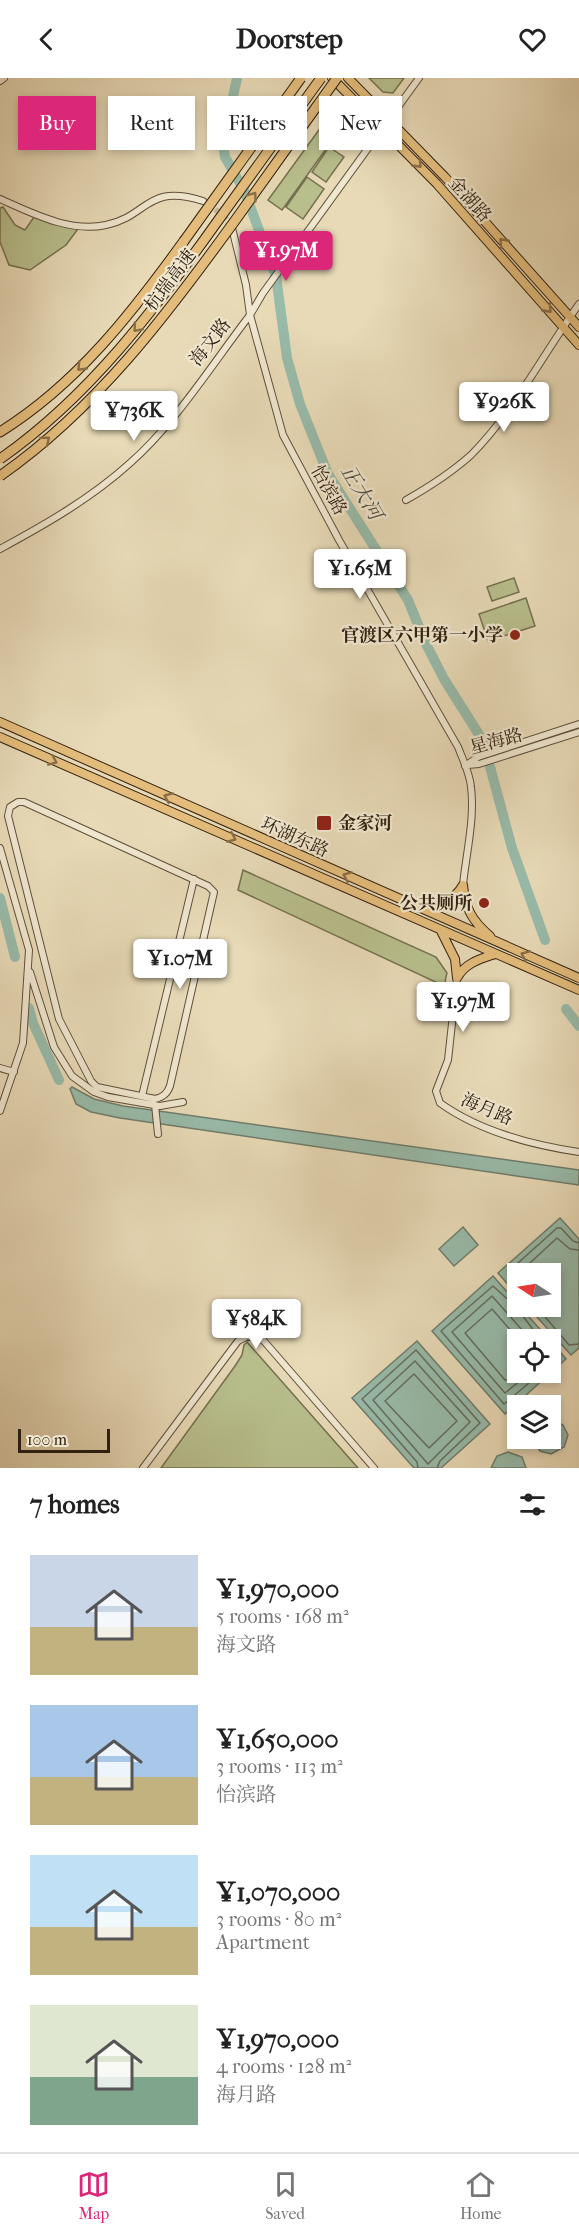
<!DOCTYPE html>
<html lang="en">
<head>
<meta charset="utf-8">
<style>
  body { margin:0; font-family:"IM FELL French Canon","Noto Serif SC",serif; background:#f6f6f6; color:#222; height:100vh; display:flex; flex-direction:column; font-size:22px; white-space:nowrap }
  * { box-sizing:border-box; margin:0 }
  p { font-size:20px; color:#767676 }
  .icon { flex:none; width:33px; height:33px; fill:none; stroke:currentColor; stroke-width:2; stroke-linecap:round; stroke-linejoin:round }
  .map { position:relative; height:1390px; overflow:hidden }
  .panel { display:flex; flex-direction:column; background:#fff; flex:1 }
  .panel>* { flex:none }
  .guide { position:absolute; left:18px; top:18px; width:543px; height:54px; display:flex; gap:12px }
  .needle { width:39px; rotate:282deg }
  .buttons { position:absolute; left:507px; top:1185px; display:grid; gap:12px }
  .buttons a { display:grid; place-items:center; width:54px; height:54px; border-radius:0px; background:#fff; box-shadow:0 3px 9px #0003; font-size:30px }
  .scale { position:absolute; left:18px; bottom:15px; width:92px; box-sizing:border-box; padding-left:6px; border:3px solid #312111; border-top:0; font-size:16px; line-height:21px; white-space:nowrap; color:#312111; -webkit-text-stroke:4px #f0e7d0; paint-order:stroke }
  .price { position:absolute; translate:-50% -51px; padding:0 14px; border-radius:6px; background:#fff; color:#222; font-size:20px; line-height:39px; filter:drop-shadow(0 2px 3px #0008) }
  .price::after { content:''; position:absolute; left:50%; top:36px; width:18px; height:14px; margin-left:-9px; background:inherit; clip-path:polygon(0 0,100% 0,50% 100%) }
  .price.selected { background:#db2777; color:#fff }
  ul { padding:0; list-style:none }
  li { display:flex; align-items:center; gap:18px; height:150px; padding:0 30px }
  li span { display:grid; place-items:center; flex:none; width:168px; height:120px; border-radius:0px; color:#555 }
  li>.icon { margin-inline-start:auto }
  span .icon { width:72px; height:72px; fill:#fffc; stroke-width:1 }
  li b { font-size:26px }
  h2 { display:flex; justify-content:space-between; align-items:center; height:72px; padding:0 30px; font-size:26px }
  .chip { padding:0 21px; border-radius:0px; background:#fff; box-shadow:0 3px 9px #0003; font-size:21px; line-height:54px }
  .chip.selected { background:#db2777; color:#fff }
  header { display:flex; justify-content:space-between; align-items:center; height:78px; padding:0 30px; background:#fff; font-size:27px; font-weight:700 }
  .dock { display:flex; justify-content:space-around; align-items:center; height:84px; border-top:2px solid #e0e0e0; background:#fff; font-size:16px; color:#767676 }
  .dock a { display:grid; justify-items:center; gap:3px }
  .dock .selected { color:#db2777 }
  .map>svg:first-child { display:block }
  .green { fill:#b8bf8d; stroke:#74704f; stroke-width:1.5 }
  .water { fill:#98bbaa; stroke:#6f7d6d; stroke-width:1.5 }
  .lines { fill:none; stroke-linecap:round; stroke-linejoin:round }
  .shore { stroke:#646e5e; stroke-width:1.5 }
  .river { stroke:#98bbaa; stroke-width:10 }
  .minor-tunnel { stroke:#c3b596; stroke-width:6; stroke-dasharray:6 3; stroke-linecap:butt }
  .minor-casing { stroke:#5f4f3a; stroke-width:8 }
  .major-casing { stroke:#312111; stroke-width:10 }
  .highway-casing { stroke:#312111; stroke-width:11 }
  .minor { stroke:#f0e7d0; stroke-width:6 }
  .major { stroke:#e4bd7c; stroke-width:8 }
  .highway { stroke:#e4bd7c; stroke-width:9 }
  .highway-bridge-casing { stroke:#312111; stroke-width:11; stroke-linecap:butt }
  .highway-bridge { stroke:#e4bd7c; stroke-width:9 }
  .oneway { stroke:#8a6f46 }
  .poi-dot { fill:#8f2418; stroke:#f0e7d0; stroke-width:2 }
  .labels { text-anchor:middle; stroke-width:4.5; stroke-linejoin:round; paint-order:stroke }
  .street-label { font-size:18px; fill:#312111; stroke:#f0e7d0 }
  .poi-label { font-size:18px; font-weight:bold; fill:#312111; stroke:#f0e7d0; text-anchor:end }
  .water-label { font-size:20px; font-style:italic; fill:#504f3f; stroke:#f0e7d0 }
</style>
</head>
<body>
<header><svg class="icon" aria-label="back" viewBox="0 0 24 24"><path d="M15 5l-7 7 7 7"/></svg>Doorstep<svg class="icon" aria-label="heart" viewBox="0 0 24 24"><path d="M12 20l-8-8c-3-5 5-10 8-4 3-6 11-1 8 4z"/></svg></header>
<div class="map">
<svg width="579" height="1390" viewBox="0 0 579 1390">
  <rect width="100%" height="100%" fill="#e8dab7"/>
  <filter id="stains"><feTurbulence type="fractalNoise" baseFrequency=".00333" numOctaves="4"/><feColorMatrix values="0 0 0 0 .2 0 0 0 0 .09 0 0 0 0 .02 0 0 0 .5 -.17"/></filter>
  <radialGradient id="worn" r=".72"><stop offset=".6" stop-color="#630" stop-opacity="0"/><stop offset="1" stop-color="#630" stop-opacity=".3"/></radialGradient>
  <!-- green -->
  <path class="green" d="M369,0h35l-11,15 -10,-1z
    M340,23l12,12 -70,97 -14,-10z
    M329,69l15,10 -18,25 -14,-10z
    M307,99l17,12 -21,30 -17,-12z
    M3,129l12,18 10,5 9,-13 44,12 -12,16 -36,25 -21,-5 -9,-23v-34z
    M514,500l5,14 -27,9 -5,-14z
    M526,520l9,28 -47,15 -9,-27z
    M243,792l193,87 11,16 -3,13 -206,-96z
    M247,1264l111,126h-197l74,-102 7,-11 2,-10z"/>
  <!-- water -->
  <path class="water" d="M72,1009l22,12 29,7 456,64v15l-459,-67 -29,-6 -15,-8 -6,-15z
    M560,1140l19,21v109l-8,7 -43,-48 22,-1v-32h-32l-1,21 -19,-22z
    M463,1149l15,18 -24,21 -15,-17z
    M493,1198l24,27 1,3 2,1 29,32 -31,1v32h32l1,-31 15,18 -61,55 -73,-83z
    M417,1263l73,83 -49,44h-27l-62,-70z
    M551,1341l12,6 5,10 -4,12 -13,7 -11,-3 -8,-12 18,-1z
    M508,1374l14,5 4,11h-35l6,-12z"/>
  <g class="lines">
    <!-- shore -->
    <path class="shore" d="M518,1196l39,-36 13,11 9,1
      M518,1208l-10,-11v-3l49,-44h4l12,13 6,2
      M536,1228l33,39 10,-1
      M541,1262l-25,-33 -23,-21 -52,45 63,73 38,-32
      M415,1283l55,61 -42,42 -55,-64z
      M518,1294l-10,8h-3l-40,-47 27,-24 27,31
      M531,1294l-26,21 -53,-61 40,-36 39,44
      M414,1296l43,47 -28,27 -44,-47z
      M418,1390l-1,-6 -55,-63 54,-49 64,73 -40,38 -3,7"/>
    <!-- river -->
    <path class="river" d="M237,0l-14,66 2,13 19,33 32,86 11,82 13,46 28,70 80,126 18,44 18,35 39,62 29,107 33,92
      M0,820l15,59
      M29,930l4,15 26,57
      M566,931l13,17"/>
    <!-- minor-tunnel -->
    <path class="minor-tunnel" d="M208,126l16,12 8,12"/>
    <defs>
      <path id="minor" d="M0,3l4,-3
        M0,121c32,14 70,34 106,26 43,-9 40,-42 97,-24
        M232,150l14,57 4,30 33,120 56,105 119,207c5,13 12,27 13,40 4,32 -5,67 -8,98
        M406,422c23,-13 45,-27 65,-45 42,-42 73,-102 108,-151
        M0,471c46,-25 90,-50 129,-85 46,-40 84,-101 121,-149l13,-22 156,-215
        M468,687l11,-1 100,-32
        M465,688l13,-9 101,-33
        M18,724h6l184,84 6,6 -44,194c-3,8 -7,11 -15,13l-58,-12 -6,-6 -32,-62 -51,-203 2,-9z
        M0,770l29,102 -6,93 -23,68
        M30,894l24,75 18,29 22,16 14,5 52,9 23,-4
        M457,900l-9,82 -12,31 4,12c39,28 92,42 139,49
        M0,990l14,4
        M142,1018l52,-217
        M155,1027l3,29
        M143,1390l95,-127 10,-5 15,4 111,128"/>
      <path id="major" d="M332,0l105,106 142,161
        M348,0l97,99 134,150
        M0,644l579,256
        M0,659l579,253
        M420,830c18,-1 34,-7 43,-23 2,23 9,36 27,51
        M441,853l14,28 2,19c8,-15 23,-19 38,-24"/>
      <path id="highway" d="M0,354c77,-48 132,-119 184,-191"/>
    </defs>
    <!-- minor casing -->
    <use href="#minor" class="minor-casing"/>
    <!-- major casing -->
    <use href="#major" class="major-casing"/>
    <!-- highway casing -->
    <use href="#highway" class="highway-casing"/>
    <!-- minor -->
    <use href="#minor" class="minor"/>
    <!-- major -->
    <use href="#major" class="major"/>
    <!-- highway -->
    <use href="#highway" class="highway"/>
    <defs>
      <path id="highway-bridge" d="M184,163l117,-163
        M0,381c89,-62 155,-150 217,-237 35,-48 69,-96 104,-144
        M0,398c96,-67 166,-160 234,-254 34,-48 69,-96 103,-144"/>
    </defs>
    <!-- highway-bridge casing -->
    <use href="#highway-bridge" class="highway-bridge-casing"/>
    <!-- highway-bridge -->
    <use href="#highway-bridge" class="highway-bridge"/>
  </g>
  <!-- one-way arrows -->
  <defs><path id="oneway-chevron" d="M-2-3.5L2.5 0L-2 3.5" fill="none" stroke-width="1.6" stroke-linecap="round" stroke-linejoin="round" transform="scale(1.5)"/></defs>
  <g class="oneway">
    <use href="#oneway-chevron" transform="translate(418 86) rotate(46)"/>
    <use href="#oneway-chevron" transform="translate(253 118) rotate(-54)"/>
    <use href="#oneway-chevron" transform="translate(503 164) rotate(-132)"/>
    <use href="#oneway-chevron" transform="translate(548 231) rotate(48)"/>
    <use href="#oneway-chevron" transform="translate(137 250) rotate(130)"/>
    <use href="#oneway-chevron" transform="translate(81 289) rotate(134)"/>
    <use href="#oneway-chevron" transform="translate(46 362) rotate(-40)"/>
    <use href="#oneway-chevron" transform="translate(53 683) rotate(24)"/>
    <use href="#oneway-chevron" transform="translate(168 719) rotate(-156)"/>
    <use href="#oneway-chevron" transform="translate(232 760) rotate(23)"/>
    <use href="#oneway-chevron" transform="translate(347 798) rotate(-156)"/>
    <use href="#oneway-chevron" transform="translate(525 877) rotate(-157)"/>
  </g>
  <!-- markers -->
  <g class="poi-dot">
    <circle cx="515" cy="557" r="6"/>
    <rect x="316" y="737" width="16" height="16" rx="3"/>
    <circle cx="484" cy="825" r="6"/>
  </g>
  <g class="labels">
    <!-- street labels -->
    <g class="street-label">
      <text transform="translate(470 121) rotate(48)" y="6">金湖路</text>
      <text transform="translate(170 202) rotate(-53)" y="6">杭瑞高速</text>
      <text transform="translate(210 264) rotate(-52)" y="6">海文路</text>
      <text transform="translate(329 412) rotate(61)" y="6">怡滨路</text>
      <text transform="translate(496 663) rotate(-15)" y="6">星海路</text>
      <text transform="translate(295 759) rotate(24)" y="6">环湖东路</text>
      <text transform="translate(487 1031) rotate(23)" y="6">海月路</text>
    </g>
    <!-- poi labels -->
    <g class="poi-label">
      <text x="503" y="563">官渡区六甲第一小学</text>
      <text x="338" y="751" text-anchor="start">金家河</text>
      <text x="472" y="831">公共厕所</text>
    </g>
    <!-- water labels -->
    <g class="water-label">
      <text transform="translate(362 414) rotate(59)" y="7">正大河</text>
    </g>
  </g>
  <rect width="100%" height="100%" filter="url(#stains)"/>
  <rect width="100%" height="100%" fill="url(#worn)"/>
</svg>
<div class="buttons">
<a><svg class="needle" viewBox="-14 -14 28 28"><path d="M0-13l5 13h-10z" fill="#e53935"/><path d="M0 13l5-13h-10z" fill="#767676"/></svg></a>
<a><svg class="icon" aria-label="locate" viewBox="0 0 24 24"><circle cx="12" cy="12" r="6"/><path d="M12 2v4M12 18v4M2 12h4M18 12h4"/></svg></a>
<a><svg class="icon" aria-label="layers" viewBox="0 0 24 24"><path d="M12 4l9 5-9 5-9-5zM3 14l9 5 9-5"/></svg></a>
</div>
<div class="scale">100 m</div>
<b class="price selected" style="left:286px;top:204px">¥1.97M</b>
<b class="price" style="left:504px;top:355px">¥926K</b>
<b class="price" style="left:134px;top:364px">¥736K</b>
<b class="price" style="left:360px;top:522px">¥1.65M</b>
<b class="price" style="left:180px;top:912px">¥1.07M</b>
<b class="price" style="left:463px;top:955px">¥1.97M</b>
<b class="price" style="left:256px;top:1272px">¥584K</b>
<div class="guide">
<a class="chip selected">Buy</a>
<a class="chip">Rent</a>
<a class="chip">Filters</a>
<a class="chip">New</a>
</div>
</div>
<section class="panel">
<h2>7 homes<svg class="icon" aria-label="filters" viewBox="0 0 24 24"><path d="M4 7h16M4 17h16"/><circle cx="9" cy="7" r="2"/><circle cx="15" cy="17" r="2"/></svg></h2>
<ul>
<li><span style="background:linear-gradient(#c9d6e8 60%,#c2b280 0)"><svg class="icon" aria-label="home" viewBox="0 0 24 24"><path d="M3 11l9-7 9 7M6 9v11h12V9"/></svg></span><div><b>¥1,970,000</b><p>5 rooms · 168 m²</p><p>海文路</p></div></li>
<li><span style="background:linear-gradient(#a9c7e8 60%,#c2b280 0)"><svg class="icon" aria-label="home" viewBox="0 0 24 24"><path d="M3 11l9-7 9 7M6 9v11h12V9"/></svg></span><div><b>¥1,650,000</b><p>3 rooms · 113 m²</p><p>怡滨路</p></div></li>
<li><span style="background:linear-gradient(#bfe0f5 60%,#c2b280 0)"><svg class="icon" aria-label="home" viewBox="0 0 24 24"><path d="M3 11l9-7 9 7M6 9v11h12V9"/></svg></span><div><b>¥1,070,000</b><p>3 rooms · 80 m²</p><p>Apartment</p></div></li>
<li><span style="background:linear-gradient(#dfe7d0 60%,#7fa58c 0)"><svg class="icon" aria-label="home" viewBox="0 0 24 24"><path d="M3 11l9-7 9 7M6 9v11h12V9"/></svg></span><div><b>¥1,970,000</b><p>4 rooms · 128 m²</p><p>海月路</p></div></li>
</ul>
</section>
<nav class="dock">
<a class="selected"><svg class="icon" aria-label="map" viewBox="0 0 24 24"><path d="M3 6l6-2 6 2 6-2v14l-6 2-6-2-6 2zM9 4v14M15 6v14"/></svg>Map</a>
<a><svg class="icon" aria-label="saved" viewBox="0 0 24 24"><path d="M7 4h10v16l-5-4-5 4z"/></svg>Saved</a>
<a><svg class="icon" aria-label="home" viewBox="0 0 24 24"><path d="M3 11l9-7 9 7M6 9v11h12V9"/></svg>Home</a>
</nav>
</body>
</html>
